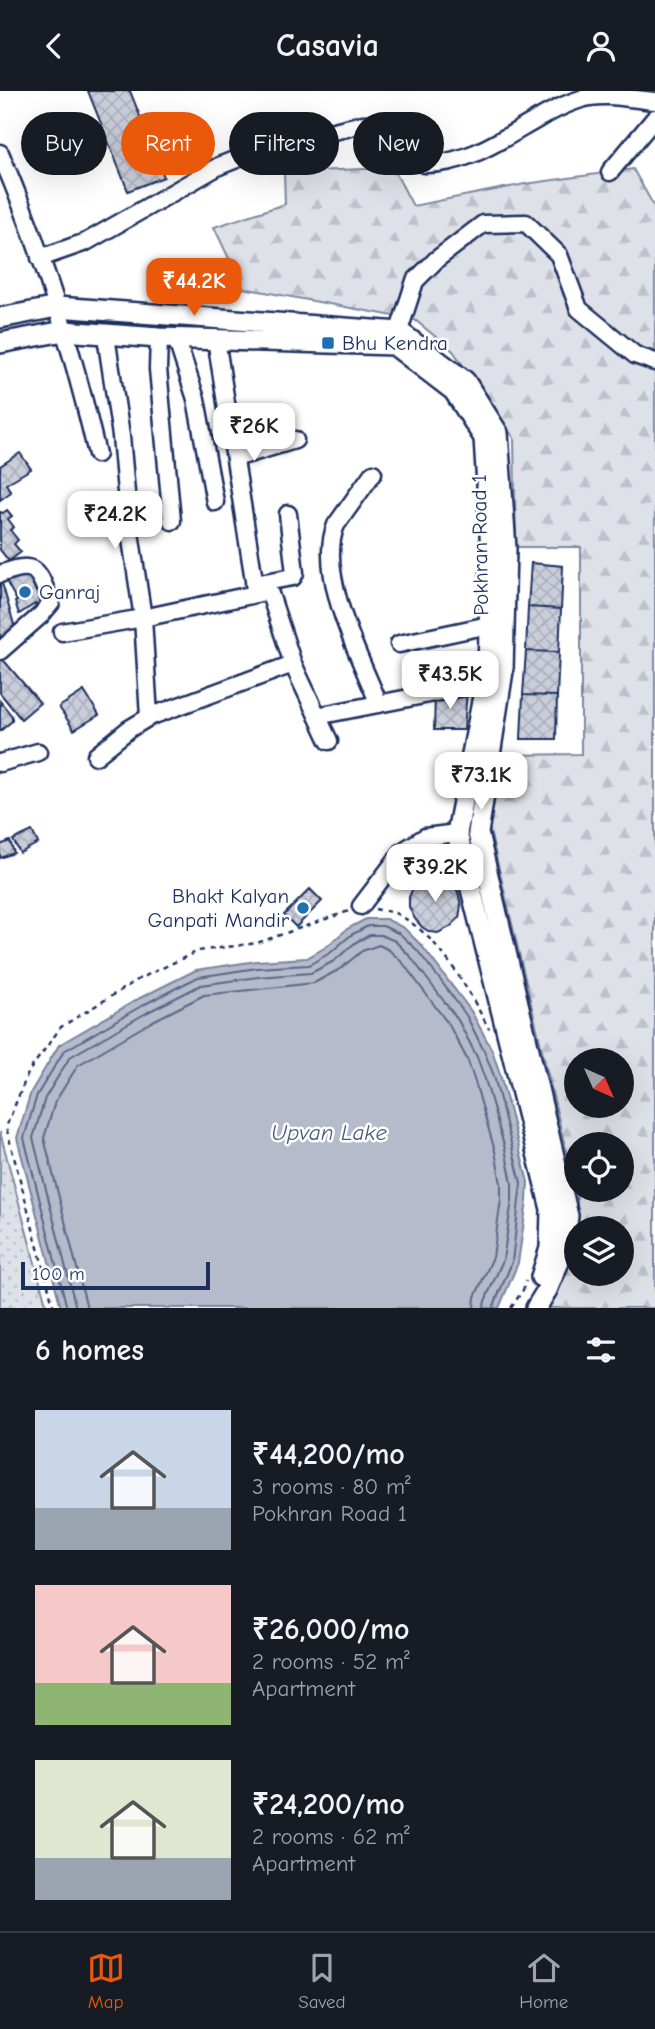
<!DOCTYPE html>
<html lang="en">
<head>
<meta charset="utf-8">
<style>
  body { margin:0; font-family:"Comic Neue",sans-serif; background:#242831; color:#f1f3f6; height:100vh; display:flex; flex-direction:column; font-size:26px; white-space:nowrap }
  * { box-sizing:border-box; margin:0 }
  p { font-size:23px; color:#9ea1a6 }
  .icon { flex:none; width:38px; height:38px; fill:none; stroke:currentColor; stroke-width:2; stroke-linecap:round; stroke-linejoin:round }
  .map { position:relative; height:1217px; overflow:hidden }
  .drawer { display:flex; flex-direction:column; background:#171b24; flex:1 }
  .drawer>* { flex:none }
  .hud { position:absolute; left:21px; top:21px; width:614px; height:63px; display:flex; gap:14px }
  .needle { width:46px; rotate:135deg }
  .buttons { position:absolute; left:564px; top:957px; display:grid; gap:14px }
  .buttons a { display:grid; place-items:center; width:70px; height:70px; border-radius:50%; background:#171b24; box-shadow:0 7px 28px #0002; font-size:35px }
  .scale { position:absolute; left:21px; bottom:18px; width:189px; box-sizing:border-box; padding-left:7px; border:4px solid #1b2f5e; border-top:0; font-size:19px; line-height:24px; white-space:nowrap; color:#1b2f5e; -webkit-text-stroke:5px #fff; paint-order:stroke }
  .price { position:absolute; translate:-50% -60px; padding:0 16px; border-radius:14px; background:#fff; color:#222; font-size:23px; line-height:46px; filter:drop-shadow(0 2px 4px #0008) }
  .price::after { content:''; position:absolute; left:50%; top:42px; width:21px; height:16px; margin-left:-10px; background:inherit; clip-path:polygon(0 0,100% 0,50% 100%) }
  .price.on { background:#ea580c; color:#fff }
  ul { padding:0; list-style:none }
  li { display:flex; align-items:center; gap:21px; height:175px; padding:0 35px }
  li span { display:grid; place-items:center; flex:none; width:196px; height:140px; border-radius:0px; color:#555 }
  li>.icon { margin-inline-start:auto }
  span .icon { width:84px; height:84px; fill:#fffc; stroke-width:1 }
  li b { font-size:30px }
  h2 { display:flex; justify-content:space-between; align-items:center; height:84px; padding:0 35px; font-size:30px }
  .chip { padding:0 24px; border-radius:32px; background:#171b24; box-shadow:0 7px 28px #0002; font-size:24px; line-height:63px }
  .chip.on { background:#ea580c; color:#fff }
  header { display:flex; justify-content:space-between; align-items:center; height:91px; padding:0 35px; background:#171b24; font-size:32px; font-weight:700 }
  .tabs { display:flex; justify-content:space-around; align-items:center; height:98px; border-top:2px solid #363941; background:#171b24; font-size:19px; color:#9ea1a6 }
  .tabs a { display:grid; justify-items:center; gap:4px }
  .tabs .on { color:#ea580c }
  .map>svg:first-child { display:block }
  .forest { fill:url(#forest-firs); stroke:#7c88a2; stroke-width:2; fill-rule:evenodd }
  .park { fill:url(#park-dots); stroke:#7c88a2; stroke-width:2 }
  .water { fill:#b5bbca; stroke:#77839f; stroke-width:2 }
  .lines { fill:none; stroke-linecap:round; stroke-linejoin:round }
  .shore { stroke:#596789; stroke-width:2 }
  .building { fill:url(#building-cross-hatch); stroke:#1b2f5e; stroke-width:2 }
  .minor-casing { stroke:#1b2f5e; stroke-width:21 }
  .major-casing { stroke:#1b2f5e; stroke-width:24 }
  .path { stroke:#1b2f5e; stroke-width:2.5; stroke-dasharray:5 5; stroke-linecap:butt }
  .minor { stroke:#fff; stroke-width:16 }
  .major { stroke:#fff; stroke-width:19 }
  .poi-dot { fill:#1f6fb2; stroke:#fff; stroke-width:2.5 }
  .labels { text-anchor:middle; stroke-width:5; stroke-linejoin:round; paint-order:stroke }
  .poi-label { font-size:21px; fill:#1b2f5e; stroke:#fff; text-anchor:start }
  .street-label { font-size:21px; fill:#1b2f5e; stroke:#fff }
  .water-label { font-size:23px; font-style:italic; fill:#49597e; stroke:#fff }
</style>
</head>
<body>
<header><svg class="icon" aria-label="back" viewBox="0 0 24 24"><path d="M15 5l-7 7 7 7"/></svg>Casavia<svg class="icon" aria-label="person" viewBox="0 0 24 24"><circle cx="12" cy="8" r="4"/><path d="M4 21q1-7 8-7t8 7"/></svg></header>
<div class="map">
<svg width="655" height="1217" viewBox="0 0 655 1217">
  <defs>
    <pattern id="forest-firs" width="22" height="20" patternUnits="userSpaceOnUse" patternTransform="scale(1.75)"><rect width="22" height="20" fill="#dee1e7"/><path d="M5 1l3.5 6h-7zM16 11l3.5 6h-7z" fill="#bec1c9"/></pattern>
    <pattern id="park-dots" width="8" height="8" patternUnits="userSpaceOnUse" patternTransform="scale(1.75)"><rect width="8" height="8" fill="#dee1e7"/><path d="M2 2h.1M6 6h.1" fill="none" stroke="#bec1c9" stroke-width="1.8" stroke-linecap="round"/></pattern>
    <pattern id="building-cross-hatch" width="8" height="8" patternUnits="userSpaceOnUse" patternTransform="scale(1.75)"><rect width="8" height="8" fill="#caceda"/><path d="M0 0l8 8M0 8l8-8" fill="none" stroke="#adb1be"/></pattern>
  </defs>
  <rect width="100%" height="100%" fill="#fff"/>
  <filter id="ink" filterUnits="userSpaceOnUse"><feTurbulence type="fractalNoise" baseFrequency=".0143" numOctaves="2"/><feDisplacementMap in="SourceGraphic" scale="14" xChannelSelector="R" yChannelSelector="G"/><feConvolveMatrix kernelMatrix="1 2 1 2 8 2 1 2 1" color-interpolation-filters="sRGB"/></filter>
  <g filter="url(#ink)">
    <!-- forest -->
    <path class="forest" d="M393,77l20,38 112,-22 108,-15 22,39v1100h-109l20,-33 10,-33v32h45v-45l-44,-1v-31l-88,-370 15,-72 77,-1v-207h-65l-2,-109 -61,-87 -38,-31 -172,-32 -29,-61 71,-23 -1,-32zM576,970h45v45h-45zM576,1054h45v45h-45z"/>
    <!-- park -->
    <path class="park" d="M0,1041l47,176h-47z"/>
    <!-- water -->
    <path class="water" d="M366,828h20l18,9 18,18 49,65 21,39 8,24 28,108 -1,19 -9,62 -19,45h-438l-44,-170 14,-46 28,-47 81,-47 56,-28 61,-9 50,-3 19,-11 21,-18z"/>
    <g class="lines">
      <!-- shore -->
      <path class="shore" d="M67,1217l-43,-170 13,-43 27,-44 79,-46 55,-28 59,-9 52,-3 21,-12 21,-18 17,-9h15l17,8 17,16 24,31 25,34 19,38 9,23 27,107 -9,79 -19,46
        M76,1217l-43,-170 12,-40 25,-41 78,-45 53,-27 57,-8 53,-4 23,-12 22,-19 14,-7h11l14,6 15,15 48,64 19,37 8,22 20,70 7,34v17l-9,60 -18,41 -1,7
        M87,1217l-43,-170 11,-36 23,-37 75,-44 51,-26 110,-12 26,-14 22,-18 17,-6 10,5 14,13 46,62 19,36 7,21 20,69 6,33v15l-8,58 -18,40 -1,11"/>
    </g>
    <!-- building -->
    <path class="building" d="M88,0h42l34,86 -36,14z
      M20,362l11,16 -25,15 5,8 -11,8v-34z
      M7,419l5,6 -4,3 6,8 -4,3 8,10 -4,4 7,8 -12,9 -9,-11v-38l3,1z
      M531,472l32,3 -2,43 -33,-2z
      M31,478l4,11 -3,1 5,13 3,-1 5,10 -9,4 -1,-3 -16,10 -4,-12 2,-1 -12,-22 10,-4 1,3z
      M2,492l15,52 -17,5v-56z
      M528,516l33,2 -2,43 -33,-1z
      M526,560l33,1 -2,44 -34,-1z
      M0,565l40,47 -19,16 -21,-26z
      M467,598l-3,41h-30l1,-34z
      M84,600l15,24 -25,15 -15,-23z
      M523,604l34,1 -1,43h-35z
      M0,610l12,15v5l-12,10z
      M32,740l6,12 -18,10 -7,-13z
      M10,750l4,12 -14,5v-13z
      M436,784l15,6 7,11 3,13 -2,13 -9,9 -12,6 -8,-1 -8,-5 -7,-8 -6,-12v-10l4,-9 11,-9z
      M310,798l12,12 -26,26 -12,-12z"/>
    <g class="lines">
      <defs>
        <path id="minor" d="M0,62c42,97 73,198 97,301
          M610,81l45,-54
          M40,167l46,-16 133,-76 48,-19 96,-23h22l13,10 13,18 13,12c59,1 103,-48 157,-65 23,-7 50,0 74,2
          M159,247l-1,31 14,152
          M176,247l20,61 19,103
          M216,248l40,254
          M395,252l20,-62 22,-22 46,-35 43,-1 33,32 20,54 56,46 20,7
          M235,367l60,-18
          M373,382l-37,52c-20,48 24,133 43,179
          M0,483c38,-14 37,-5 51,29l-10,12 -41,36
          M254,493l39,-7 2,-4 -7,-59
          M62,541l81,-14 122,-26 5,2 23,70
          M399,553l90,-19
          M317,625l168,-33
          M149,626l144,-53 36,77
          M96,665l33,-27 20,-12 -6,-99 -14,-92 -8,-90 -15,-100
          M0,672l38,-11
          M361,815l42,-55 22,-14 32,-4"/>
        <path id="major" d="M0,227l57,-11 343,25 65,49 33,52 8,116 -3,122 -25,162 90,383 -4,34 -17,40 -11,18
          M0,252l64,-12 95,7 235,7 60,46 30,47 7,112 -3,120 -31,163 94,376 -1,39 -9,29"/>
      </defs>
      <!-- minor casing -->
      <use href="#minor" class="minor-casing"/>
      <!-- major casing -->
      <use href="#major" class="major-casing"/>
      <!-- path -->
      <path class="path" d="M375,818c7,2 16,2 22,5 43,22 70,74 92,115
        M54,1217l-48,-181 23,-56 32,-44 78,-48 59,-28 59,-8 92,-32
        M511,1217l12,-18 3,-9"/>
      <!-- minor -->
      <use href="#minor" class="minor"/>
      <!-- major -->
      <use href="#major" class="major"/>
    </g>
  </g>
  <!-- markers -->
  <g class="poi-dot">
    <rect x="321" y="245" width="14" height="14" rx="3.5"/>
    <circle cx="25" cy="501" r="7"/>
    <circle cx="303" cy="817" r="7"/>
  </g>
  <g class="labels">
    <!-- poi labels -->
    <g class="poi-label">
      <text x="342" y="259">Bhu Kendra</text>
      <text x="39" y="508">Ganraj</text>
      <text x="289" y="812" text-anchor="end">Bhakt Kalyan<tspan x="289" dy="24">Ganpati Mandir</tspan></text>
    </g>
    <!-- street labels -->
    <g class="street-label">
      <text transform="translate(480 454) rotate(-91)" y="7">Pokhran Road 1</text>
    </g>
    <!-- water labels -->
    <g class="water-label">
      <text x="329" y="1049">Upvan Lake</text>
    </g>
  </g>
</svg>
<div class="buttons">
<a><svg class="needle" viewBox="-14 -14 28 28"><path d="M0-13l5 13h-10z" fill="#e53935"/><path d="M0 13l5-13h-10z" fill="#9ea1a6"/></svg></a>
<a><svg class="icon" aria-label="locate" viewBox="0 0 24 24"><circle cx="12" cy="12" r="6"/><path d="M12 2v4M12 18v4M2 12h4M18 12h4"/></svg></a>
<a><svg class="icon" aria-label="layers" viewBox="0 0 24 24"><path d="M12 4l9 5-9 5-9-5zM3 14l9 5 9-5"/></svg></a>
</div>
<div class="scale">100 m</div>
<b class="price on" style="left:194px;top:227px">₹44.2K</b>
<b class="price" style="left:254px;top:372px">₹26K</b>
<b class="price" style="left:115px;top:460px">₹24.2K</b>
<b class="price" style="left:450px;top:620px">₹43.5K</b>
<b class="price" style="left:481px;top:721px">₹73.1K</b>
<b class="price" style="left:435px;top:813px">₹39.2K</b>
<div class="hud">
<a class="chip">Buy</a>
<a class="chip on">Rent</a>
<a class="chip">Filters</a>
<a class="chip">New</a>
</div>
</div>
<section class="drawer">
<h2>6 homes<svg class="icon" aria-label="filters" viewBox="0 0 24 24"><path d="M4 7h16M4 17h16"/><circle cx="9" cy="7" r="2"/><circle cx="15" cy="17" r="2"/></svg></h2>
<ul>
<li><span style="background:linear-gradient(#c9d6e8 70%,#9aa5b1 0)"><svg class="icon" aria-label="home" viewBox="0 0 24 24"><path d="M3 11l9-7 9 7M6 9v11h12V9"/></svg></span><div><b>₹44,200/mo</b><p>3 rooms · 80 m²</p><p>Pokhran Road 1</p></div></li>
<li><span style="background:linear-gradient(#f6c9c9 70%,#8fb573 0)"><svg class="icon" aria-label="home" viewBox="0 0 24 24"><path d="M3 11l9-7 9 7M6 9v11h12V9"/></svg></span><div><b>₹26,000/mo</b><p>2 rooms · 52 m²</p><p>Apartment</p></div></li>
<li><span style="background:linear-gradient(#dfe7d0 70%,#9aa5b1 0)"><svg class="icon" aria-label="home" viewBox="0 0 24 24"><path d="M3 11l9-7 9 7M6 9v11h12V9"/></svg></span><div><b>₹24,200/mo</b><p>2 rooms · 62 m²</p><p>Apartment</p></div></li>
</ul>
</section>
<nav class="tabs">
<a class="on"><svg class="icon" aria-label="map" viewBox="0 0 24 24"><path d="M3 6l6-2 6 2 6-2v14l-6 2-6-2-6 2zM9 4v14M15 6v14"/></svg>Map</a>
<a><svg class="icon" aria-label="saved" viewBox="0 0 24 24"><path d="M7 4h10v16l-5-4-5 4z"/></svg>Saved</a>
<a><svg class="icon" aria-label="home" viewBox="0 0 24 24"><path d="M3 11l9-7 9 7M6 9v11h12V9"/></svg>Home</a>
</nav>
</body>
</html>
